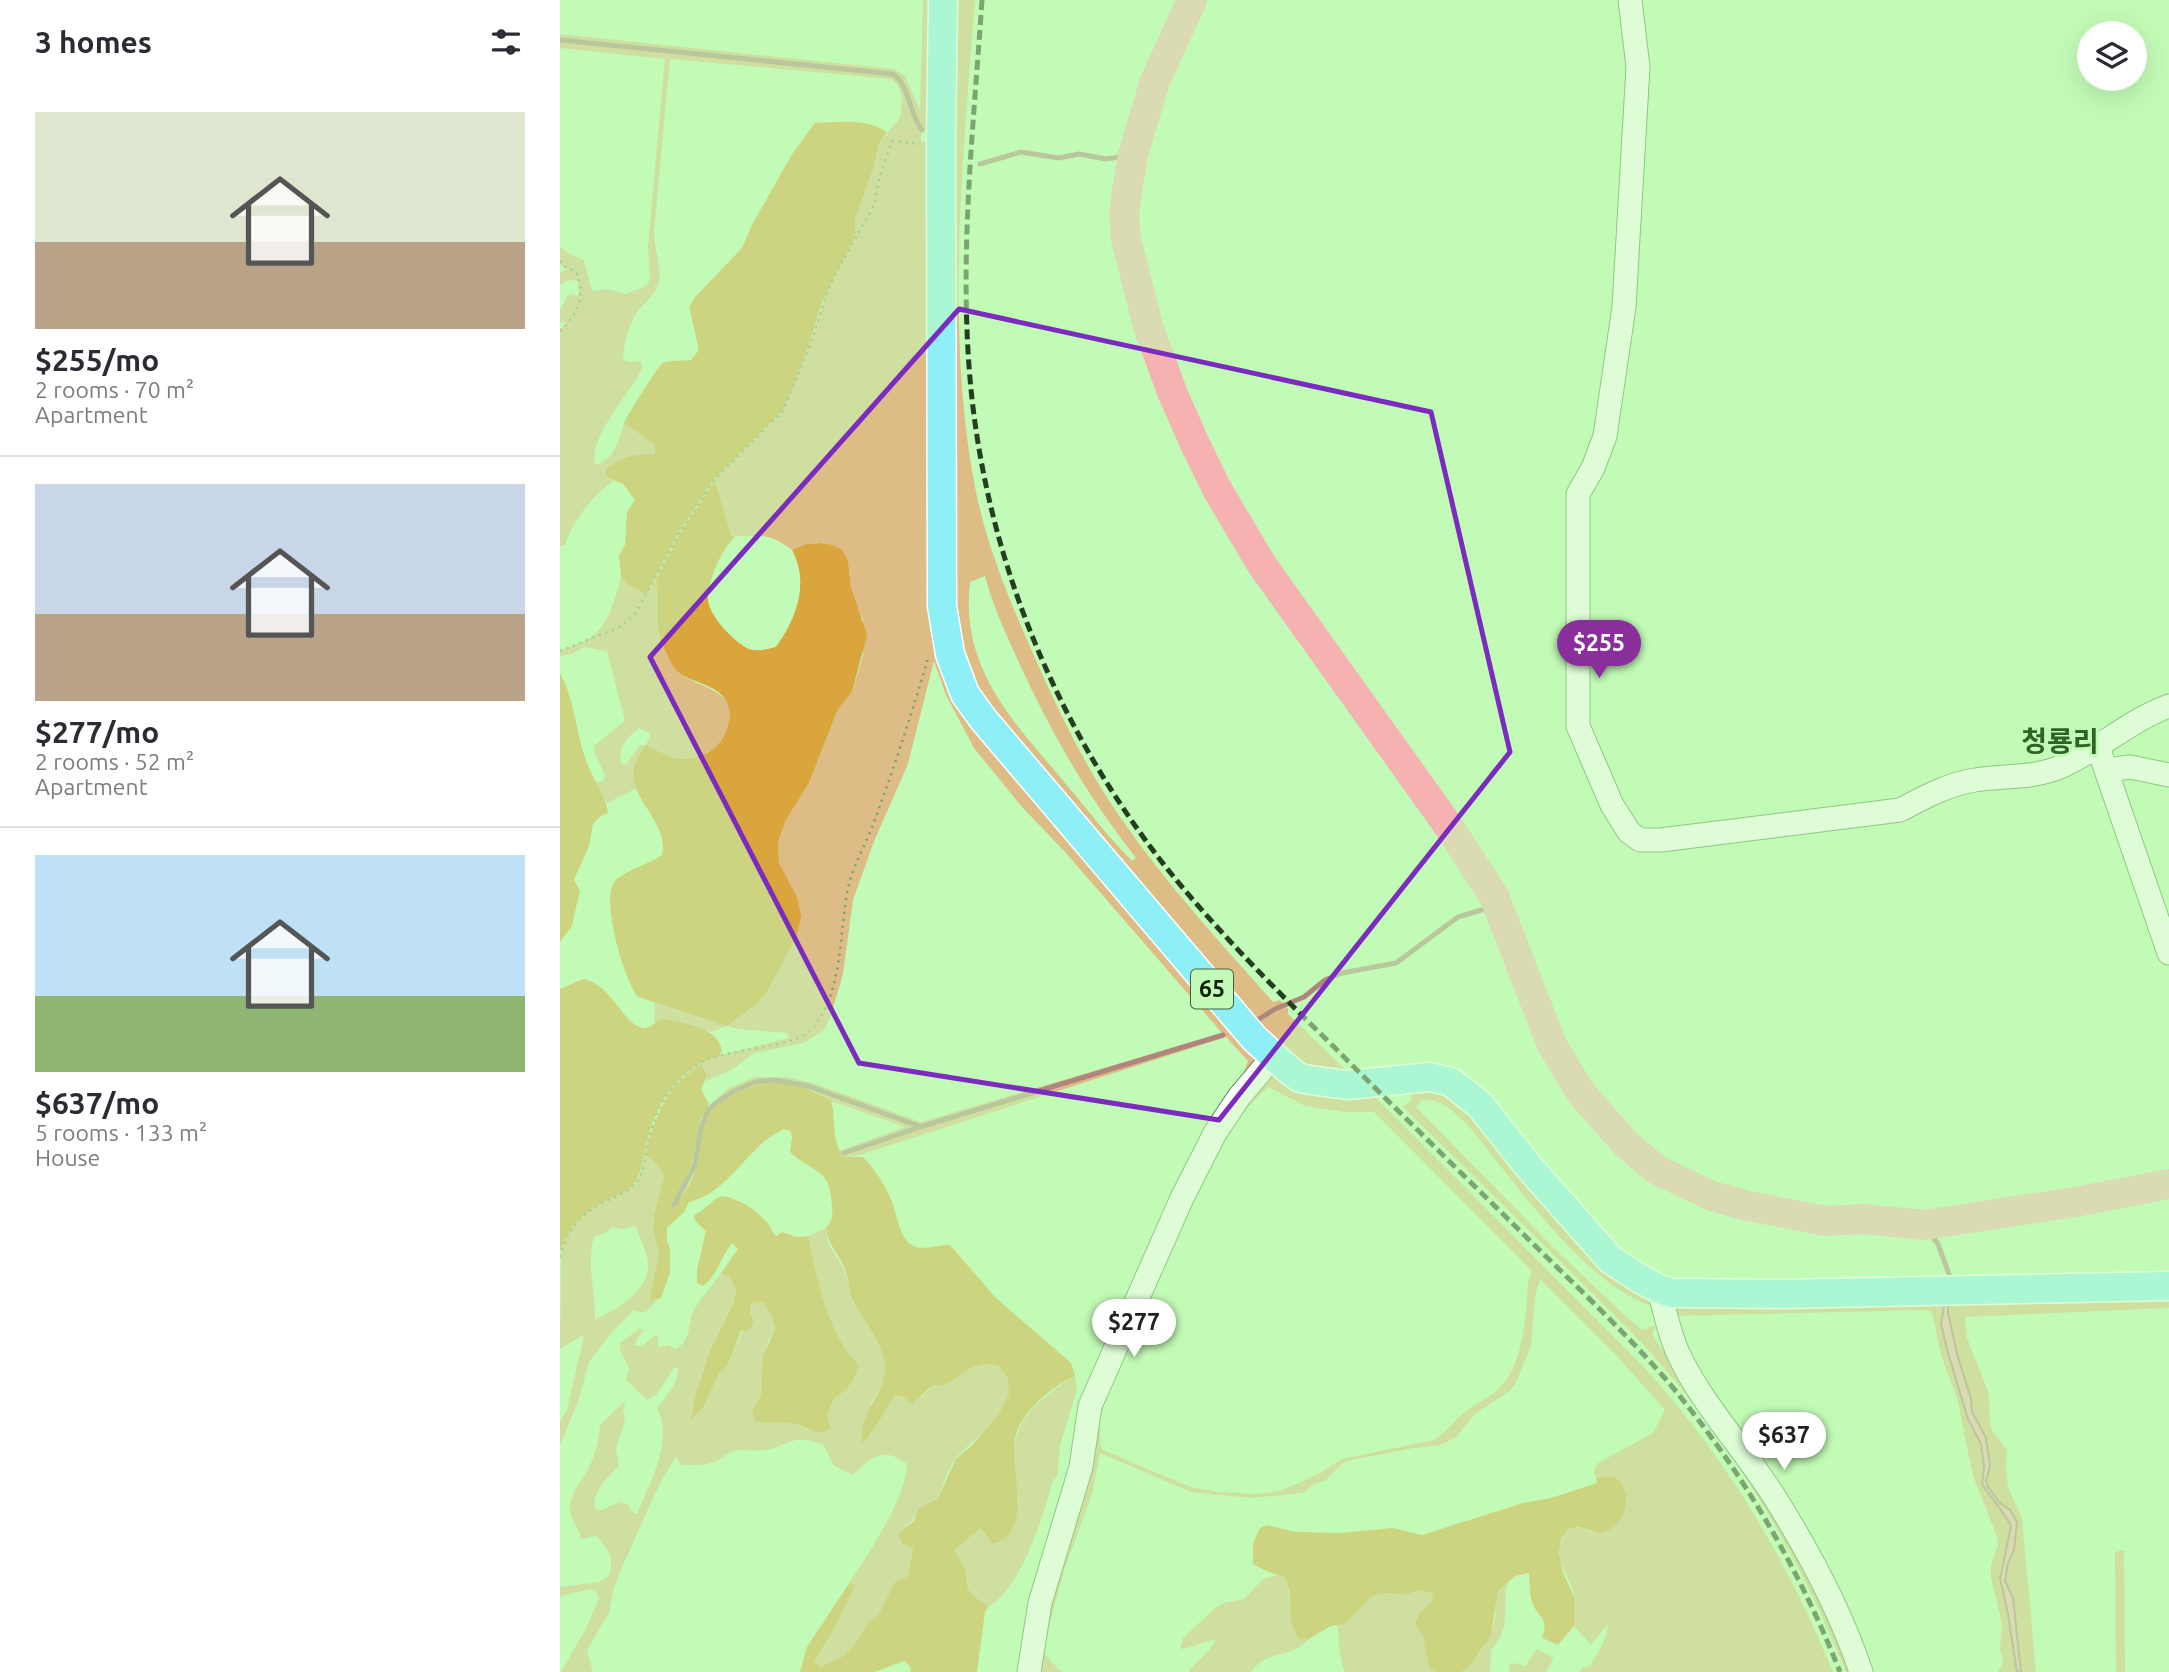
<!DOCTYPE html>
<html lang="en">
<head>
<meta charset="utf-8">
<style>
  body { margin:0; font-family:Ubuntu,"Noto Sans KR",sans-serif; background:#f2f2f3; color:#2b2b33; height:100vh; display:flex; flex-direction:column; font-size:26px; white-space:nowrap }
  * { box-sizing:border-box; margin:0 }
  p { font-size:23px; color:#7c7c81 }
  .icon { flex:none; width:38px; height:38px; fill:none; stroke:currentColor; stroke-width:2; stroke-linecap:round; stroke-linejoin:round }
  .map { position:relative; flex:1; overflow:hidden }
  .sheet { display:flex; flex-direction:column; background:#fff; width:560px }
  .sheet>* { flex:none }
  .controls { position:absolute; left:1517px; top:21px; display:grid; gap:14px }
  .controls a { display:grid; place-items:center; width:70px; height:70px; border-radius:50%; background:#fff; box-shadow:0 7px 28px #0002; font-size:35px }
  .price { position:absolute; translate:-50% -60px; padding:0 16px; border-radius:24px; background:#fff; color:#222; font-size:23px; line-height:46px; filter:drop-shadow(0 2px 4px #0008) }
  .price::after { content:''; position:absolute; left:50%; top:42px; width:21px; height:16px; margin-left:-10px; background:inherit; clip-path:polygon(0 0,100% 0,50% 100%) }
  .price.current { background:#892e9a; color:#fff }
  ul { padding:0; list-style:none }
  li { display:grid; align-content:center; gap:14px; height:371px; padding:0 35px }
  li+li { border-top:2px solid #e1e1e2 }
  li span { display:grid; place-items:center; height:217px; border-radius:0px; color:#555 }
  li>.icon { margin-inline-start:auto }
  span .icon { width:126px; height:126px; fill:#fffc; stroke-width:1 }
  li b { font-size:30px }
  h2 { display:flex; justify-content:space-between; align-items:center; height:84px; padding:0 35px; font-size:30px }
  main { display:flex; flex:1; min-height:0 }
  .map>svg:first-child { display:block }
  .green { fill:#ddbd85; fill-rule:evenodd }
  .forest { fill:#daa53c }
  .water { fill:#f6b2b0; stroke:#af867d; stroke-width:2 }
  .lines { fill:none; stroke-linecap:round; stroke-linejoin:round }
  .stream { stroke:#af867d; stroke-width:5 }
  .river { stroke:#f6b2b0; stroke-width:30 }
  .minor-casing { stroke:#518547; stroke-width:25 }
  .major-casing { stroke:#fff; stroke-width:31 }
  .path { stroke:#75a06e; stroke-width:2.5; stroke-dasharray:2 5; stroke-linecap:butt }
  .minor { stroke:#fff; stroke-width:23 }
  .major { stroke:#8ef0f6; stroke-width:28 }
  .rail { stroke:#243f20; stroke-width:5; stroke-dasharray:10 5; stroke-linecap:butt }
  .marked { fill:none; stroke:#7b2cbf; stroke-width:5; stroke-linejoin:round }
  .labels { text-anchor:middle; stroke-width:6; stroke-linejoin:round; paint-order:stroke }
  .shield { fill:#c2fbb7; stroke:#40603a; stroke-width:2 }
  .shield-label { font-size:23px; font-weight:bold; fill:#081e05 }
  .quarter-label { font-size:28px; font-weight:bold; fill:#2f6326; stroke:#c2fbb7 }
</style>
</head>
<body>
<main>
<section class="sheet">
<h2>3 homes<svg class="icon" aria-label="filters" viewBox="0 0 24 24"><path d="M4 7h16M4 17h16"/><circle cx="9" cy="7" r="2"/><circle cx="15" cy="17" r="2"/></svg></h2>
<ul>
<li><span style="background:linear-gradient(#dfe7d0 60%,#b9a48a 0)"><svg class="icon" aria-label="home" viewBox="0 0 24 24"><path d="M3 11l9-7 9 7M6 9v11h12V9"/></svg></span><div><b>$255/mo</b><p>2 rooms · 70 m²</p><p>Apartment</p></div></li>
<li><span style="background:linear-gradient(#c9d6e8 60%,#b9a48a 0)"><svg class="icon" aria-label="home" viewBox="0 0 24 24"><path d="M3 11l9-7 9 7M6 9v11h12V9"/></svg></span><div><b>$277/mo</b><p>2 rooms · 52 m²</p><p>Apartment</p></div></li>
<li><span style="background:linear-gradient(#bfe0f5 65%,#8fb573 0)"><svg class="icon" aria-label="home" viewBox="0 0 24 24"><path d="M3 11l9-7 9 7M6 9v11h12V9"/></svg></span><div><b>$637/mo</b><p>5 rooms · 133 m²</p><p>House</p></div></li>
</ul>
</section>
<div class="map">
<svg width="1609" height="1672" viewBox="0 0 1609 1672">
  <rect width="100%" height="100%" fill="#c2fbb7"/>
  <!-- green -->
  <path class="green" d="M363,0h8v135c-24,-12 -15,-49 -37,-62l-334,-35v-4l334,35 11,7 15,34z
    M394,0h21c-12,157 -30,331 0,487 12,62 38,122 64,180 23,52 48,102 81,150 46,67 99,124 153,185l7,-2 8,9v5l63,61c-28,-2 -48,-8 -69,-27l-282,-325 -25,-39 -8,-17 -12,-47zM425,576c8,31 22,60 35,89 32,70 69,133 116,193l-4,3c-24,-24 -45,-52 -66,-77 -52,-62 -106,-114 -96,-202z
    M0,42l333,34 5,3 14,37 9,15v11l10,-1 8,504 319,412 -36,47 21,-30 5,-13 -22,-24 -370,119 -12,1 -5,-6 66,-24 -74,-26 -20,-11 -92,13 -16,19 -7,48 -25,42 21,-49 12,-52 23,-22 27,-12h33l29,7 105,38 301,-89 -156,-180 -44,-46 -48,-59 -28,-53 -12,-34 -26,103 -33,75 -22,61 -10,74 -13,44 -6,12 -20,13 -50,10 -21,16 -27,12 1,-5 -42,26 -14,35 -5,18 13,11 5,11 -10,38 -1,14 6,26 -9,40 1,6h6l-10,10 -6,2 -7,-3 -22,22 -23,30 -11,40 -18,43v-24l7,-11 17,-75 -24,14 1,-101 7,-16 14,-18 16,-11 32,-15 9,-13 9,-38 23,-52 13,-12 21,-14 84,-21 -2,-5 -48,-4 -12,-3 -16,6 -49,-14 -8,4 1,-19 72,23 30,-22 10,-12 29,-54 -17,-75 -1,-21 8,-22 23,-37 29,-74 14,-17 11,-37v-36l-7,-13 -5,-19 -3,-27c-20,-19 -30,-22 -56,-10 -13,-9 -22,-15 -38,-14 -8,0 -16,1 -23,-1l-16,-53 -35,52 -24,46c4,19 -2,48 6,64 4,8 9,22 16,28 22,18 69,18 48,62 -5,10 -17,20 -29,23 -18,4 -35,-3 -51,-12 -8,13 -16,28 -9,43l-30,15 -12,-20 9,-3 1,-5 -11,-23v-6l31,-25 -18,-70 -23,-4 -12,7 -12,2v-6c9,-3 18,-5 26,-10 21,-10 30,-42 35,-63l6,7 19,9 32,-60 35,-53 68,-68 26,-62 22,-66 27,-50 -1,-14 19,-54 5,-23 21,-25 2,-21 -4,-12 -7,-6 -221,-20 -16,173c0,15 8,38 5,49 -3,15 -14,20 -22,31 -9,14 -13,31 -14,48l6,2 12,-1 1,8c-12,25 -53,66 -47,96 19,-5 24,-24 29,-42l31,22v9c-21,0 -33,1 -49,16v7l8,4c-19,11 -43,42 -49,64l-5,1v-217l7,-6 -7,-1v-12l7,-14 4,-2 8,2 -1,-15 -9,-1 -9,5v-13l7,-2 -7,-6v-17l11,8 13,5 8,31 17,-2 16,5 16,-6 7,-4 2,-7 -2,-31 17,-187 -105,-11zM79,728l12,6 -5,11h-6l-14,19 -5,-1c-3,-17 6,-25 18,-35zM76,1226c3,12 11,25 12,37 2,29 -32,46 -53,57 1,-28 -9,-55 -1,-83l11,-4 8,-6 9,2z
    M712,1072c39,21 55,29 100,22l270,271c85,93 143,191 191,307h-254l4,-5 7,-1c8,-14 17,-26 18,-42l-17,21 -17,-19c0,-8 2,-20 1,-28 -6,-27 -27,-41 -7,-69l14,-2 10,6 34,-29c0,-14 -3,-19 -14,-28l-16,2 -2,-7 4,-8 55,-30 12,-23 -50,-56 -75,-75 -5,17 -4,50 -16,39 -7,7 -33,22 -19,23 -15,8 -27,3 -63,12 -8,3 -17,17 -12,4 -11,9 -51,5 -61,-6 -91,-39 -8,41 -28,77 -22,80c8,8 12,15 21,21h-29l60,-257 115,-263zM708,1087l37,19 38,6h31l158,159c-7,13 -4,34 -7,49 -4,27 -9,55 -31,73 -9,7 -19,11 -28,18 -12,9 -19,21 -32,29l-92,19 -24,15 -38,17 -25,3 -36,-2 -29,-5 -89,-38c-1,-12 -2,-25 1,-37 8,-37 29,-73 45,-108 31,-69 63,-167 121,-217z
    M863,1091l16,2 14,6 10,9 41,45 147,146 3,8c-60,-19 -118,-97 -157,-145 -14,-18 -28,-38 -46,-52 -9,-8 -17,-10 -29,-10l-6,7 140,143 63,60 22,19 5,1 5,-4h8l-6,4v5l5,9 36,46 83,119 77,163h-8c-44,-109 -104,-213 -181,-303 -28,-33 -61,-64 -92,-95 -56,-56 -113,-111 -170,-167l9,-7 -4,-8z
    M266,1228l2,15 17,28 8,32 10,11 17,31 4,15v22l-13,21 -1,34 7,-17 18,-26 28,2 9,-10c25,0 28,-17 48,-22 5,-1 13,1 18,1 3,4 8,9 10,14 11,29 -36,61 -52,79 -8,11 -13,27 -18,40 -17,8 -25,24 -40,36l15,14 -5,28 -29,38 -11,9 -15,24 -10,9 -21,12 -8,-5 20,-34 20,-42 -4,-5c19,-30 56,-83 57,-118 -24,-18 -36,-7 -54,11l-19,-9 -11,-22c-31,-9 -25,-3 -52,5 -11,3 -22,1 -33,1 -9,1 -16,9 -24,12 -10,4 -23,3 -33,3l-5,-9 -17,29 -40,89 -6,18 -4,21 -22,37 6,22h-32l24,-42 14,-31 -2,-6 -6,-4 -31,7v-9l39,-5 10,-6c5,-20 1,-24 -12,-40l-16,3c-2,-11 -11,-20 -11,-31 -1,-13 13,-29 19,-40 6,-14 10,-28 11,-43l26,-25 -3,11 2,9 -9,29 3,17c-11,11 -27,25 -24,43l6,1 18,-8 10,3 3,7 5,2c13,-33 37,-72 20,-106 9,-12 22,-25 21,-40h-4l-17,26 -10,6 -21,-20 3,-12 -9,-18v-7l19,-14 5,1 -8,10 -1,6h7l15,-12 2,13 10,-2 6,4c17,-7 12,-26 19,-39 7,-13 19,-25 27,-37l9,4 6,14 -3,13 -24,49 -15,48 -3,18 28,-46 9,-8 22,-51 1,-11 11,-2 9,13 4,15 -8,14 -6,52 -9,16 3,11 36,1 16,6 20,-13 7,-18c12,-5 24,-21 24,-34 -32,-31 -41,-86 -50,-128z
    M1609,1298v10l-204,9 2,21 21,53 3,38 16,21 -1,18 2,19 14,31 14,154h-15l-8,-74 -8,-17 3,-18 6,-13 3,-19 -7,-21 -11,-8 -11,-15 -2,-6 4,-15 -4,-28 -14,-26 -1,-13 -14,-45 -9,-41v-7l-7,10v8l27,95 13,25 3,23 -2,17c7,11 26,32 29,42l-11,44 17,102h-19l5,-9 -3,-15 2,-24 -11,-46v-13l7,-20 -2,-11 -23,-58 -16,-78 -16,-43 -9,-43 -5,-2 -257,6 1,-11z
    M515,1376l2,13 -17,57 -3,31 -4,3c-8,32 -33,111 -64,126l-14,-9 -7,-8 -3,-21 -11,-18 27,-22 7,10 31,-33c-5,-50 -16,-75 29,-110 9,-7 16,-14 27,-19z
    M1564,1550l1,122h-9l-1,-120z
    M718,1575l6,2 4,6 2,31 10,25h9c-20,22 -39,8 -58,33h-63c8,-11 22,-20 28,-32 -14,0 -23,9 -36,9l3,-11 33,-31 7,-4 21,-4 19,-20z
    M948,1582c-7,28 5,45 -17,68l-1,22h-29c16,-11 30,-33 34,-52 1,-10 1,-19 3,-29z
    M860,1590l12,3 1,7 -13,12 9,56 6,4h-90c-7,-13 -5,-33 -8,-48l9,-1 26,-27 15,-3 18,2z
    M977,1649l17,9 -8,14h-36l-1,-7 5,-2 11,3z"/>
  <!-- forest -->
  <path class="forest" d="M255,123c23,-1 52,-5 72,9l-8,11 -5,23 -19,54 1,14 -34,68 -15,48 -20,50 -6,12 -68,68 -35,53 -32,61 -19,-10 -6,-7 -2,-22 6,-10 2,-33 8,-12 -12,-16 -17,-7v-7c16,-15 28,-16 49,-16v-9l-31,-22c4,-8 35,-59 39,-60 7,-3 20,-2 28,-3l8,-10 -10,-43 6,-10 47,-49 10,-23 40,-71z
    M155,481l16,54 4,2c-13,11 -28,45 -27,63 1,16 27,43 41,49 9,3 18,0 27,-2 20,-28 34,-64 16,-97l14,-6 14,-1 12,2 10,5 6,10 3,27 16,48 -15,57 -14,17 -29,74 -23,37 -8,22 1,21 18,34 4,19 -5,22 -29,54 -10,12 -30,22 -89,-29c-14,-16 -37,-96 -24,-115 8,-10 35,-18 48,-27 8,-34 -37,-57 -27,-91 2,-7 7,-13 11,-19 14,7 30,16 46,13 13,-2 24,-9 31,-20 4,-7 7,-17 7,-25 -3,-29 -34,-27 -52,-41 -7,-6 -12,-20 -16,-28 -8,-16 -2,-45 -6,-64l24,-46z
    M0,673c15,27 16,61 27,90 6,17 19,32 21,50l-7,3 -8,8 -4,22 -15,34 6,11 -3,12 -5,23 -12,16z
    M23,979c28,4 40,46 60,49 7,1 13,-7 19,-10 20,6 57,8 60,33l-3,5c-40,9 -62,47 -72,85 -4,15 -5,32 -15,45 -6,6 -16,9 -23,13 -24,11 -41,27 -49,53v-263z
    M142,1064l5,12 -6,13 8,15 -8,14 -9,45 -20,46c11,-12 25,-35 27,-52 2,-11 1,-22 4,-32 10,-32 59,-46 88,-41 14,2 27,10 40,17 6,19 -1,39 13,56h19c12,12 21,27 28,42 6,14 8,43 25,48 10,3 23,-3 34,-2l46,53 75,65 4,13c-22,10 -49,32 -58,55 -12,31 22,102 -25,113l-11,-16 -27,22 11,18 3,21 7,8 14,9 -4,6 -8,60h-66l-1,-6 -6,-5 -29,11h-75l7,-25 43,-65 5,4 -21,43 -20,33 7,5 22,-11 10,-9 15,-24 11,-9 16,-32 13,-6 5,-28 -11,-5 -4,-9 16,-13 4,-12 20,-11 18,-39 16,-14 27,-31 10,-20 -1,-15 -10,-14c-5,0 -13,-2 -18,0 -20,4 -23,21 -48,21l-20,18 -10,-8 -7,-1c-11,14 -19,37 -33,48 -3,-37 27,-48 22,-82 -4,-23 -19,-38 -30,-58 -5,-9 -5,-21 -8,-31 -6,-18 -17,-24 -20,-44 6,-7 7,-12 6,-21 -2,-41 -17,-32 -42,-55l2,-15 -2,-6 -6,-2c-37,16 -53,63 -95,73l-5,10 -17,16v13l3,7v24l-9,26 -10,3 -1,-6 9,-40 -6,-26 1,-14 10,-38 -5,-11 -13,-11c10,-41 20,-67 56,-91z
    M162,1196c17,2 33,14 45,26 4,5 4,9 9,14l6,-4 15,5 11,-1c9,42 19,97 50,128 0,13 -12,29 -24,34l-7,18 3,12 -8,5 -31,-10 -36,-1 -3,-11 9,-16 2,-39 12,-27 -4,-15 -9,-13 -11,2 -1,11 4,9 -5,7 -8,1 -13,34 -9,8 -16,34 -12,13 3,-19 15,-48 24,-49 3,-13 -6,-14 -9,-4 17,-24 -6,-6c-11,14 -15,33 -29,43l-6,-3v-14l9,-38 -11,-10 -1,-6c12,-5 19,-17 28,-19z
    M1052,1476c23,12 16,46 -6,55 -11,5 -17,-3 -27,-4 -3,0 -7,1 -11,2l-7,10 -2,14 4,19 12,27 -1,27 -16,19 -16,-7c8,-21 -4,-19 -10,-36 -3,-8 -2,-20 -3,-29l-14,3 -17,15 -7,45 -22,31 -8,5h-26l-6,-4 -6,-33 -8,-11 5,-12 13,-12 -1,-7 -12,-3 -15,5 -18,-2 -15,3 -26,27 -17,4 -20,12h-9c-17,-21 -4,-44 -16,-62l-18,-6 -13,-7v-21l7,-15 7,-3 29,7 45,1 52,-5 29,7 101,-32 28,-5 46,-15 -1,-5z"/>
  <!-- water -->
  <path class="water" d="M1386,1304l2,2v7l9,41 14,45 1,13 14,26 4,28 -4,15 2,6 11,15 11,8 7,12 -3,28 -6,13 -3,18 8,17 8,74h-4l-9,-58 -8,-36 11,-52c-4,-10 -22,-31 -29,-42l2,-17 -3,-23 -13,-25 -20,-66 -7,-29 3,-18z"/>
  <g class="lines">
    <!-- stream -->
    <path class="stream" d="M0,40l333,34c16,10 16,40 29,56
      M420,164l41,-12 38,6 20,-4 27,5 27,-4
      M699,1019l16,-10 29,-12 21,-17 17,-7 54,-10 62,-46 30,-9 6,-12
      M284,1153l76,-26 303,-92
      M114,1205l21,-40 6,-37 7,-18 9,-8 17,-11 21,-9 20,-2 33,6 111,40
      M1364,1225l14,19 12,33"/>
    <!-- river -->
    <path class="river" d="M632,0l-37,81 -22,74 -6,36 -3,23 2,25 22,87 24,66 23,52 22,45 45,76 185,259 47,72 58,149 29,48 46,52 30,25 55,26 32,9 81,16 38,-2 61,6 151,-23 94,-18"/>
    <defs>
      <path id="minor" d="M1070,0l8,67 -14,240 -19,129 -12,32 -15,26v232l34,79 17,27 11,8h21l239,-30c23,-12 48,-26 75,-30 29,-5 57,-1 85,-13 39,-17 70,-47 109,-61
        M1538,747l71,206
        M1547,770l23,-3 39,8
        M1099,1289c6,23 10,45 20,66 24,51 68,97 98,146 33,53 64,111 84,171
        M469,1672l11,-69 41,-136 9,-61 92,-208 33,-65 24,-36 33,-39"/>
      <path id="major" d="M383,0l-2,141 1,465 8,48 15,40 18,25 271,319 35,32 11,8 10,2 37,5 83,-8 21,5 29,23 49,62 82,93 31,20 17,9 13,4 113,1 384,-8"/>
    </defs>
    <!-- minor casing -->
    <use href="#minor" class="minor-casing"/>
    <!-- major casing -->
    <use href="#major" class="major-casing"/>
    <!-- path -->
    <path class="path" d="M0,261l2,4 14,7c10,23 2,43 -16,59
      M0,651l62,-25 13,-12 44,-80 35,-54 68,-68 26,-61 22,-67 44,-79 5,-27 13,-37 28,3
      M0,1257c6,-23 19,-42 40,-53 15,-8 30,-11 39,-26 6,-10 7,-25 9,-36 8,-33 25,-65 56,-81 24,-13 93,-12 110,-34 31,-41 24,-96 35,-143 5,-20 17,-40 24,-59 20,-55 39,-111 55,-167"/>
    <!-- minor -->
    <use href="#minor" class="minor"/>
    <!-- major -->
    <use href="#major" class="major"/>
    <!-- rail -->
    <path class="rail" d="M422,0c-8,122 -22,243 -13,366 13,181 84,357 196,500 51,64 110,123 169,181 58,58 117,116 176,174 53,53 110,105 159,162 72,86 130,185 171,289"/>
  </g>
  <!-- marked area -->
  <path d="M0 0H1609V1672H0ZM399,309l472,103 79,340 -291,368 -360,-57 -209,-406z" fill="#c2fbb7" fill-opacity=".55" fill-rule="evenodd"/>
  <path class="marked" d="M399,309l472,103 79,340 -291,368 -360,-57 -209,-406z"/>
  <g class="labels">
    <!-- shield labels -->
    <rect class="shield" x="631" y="969.5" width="42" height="39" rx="5"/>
    <g class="shield-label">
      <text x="652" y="997">65</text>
    </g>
    <!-- quarter labels -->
    <g class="quarter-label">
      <text x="1500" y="751">청룡리</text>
    </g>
  </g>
</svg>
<div class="controls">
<a><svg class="icon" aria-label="layers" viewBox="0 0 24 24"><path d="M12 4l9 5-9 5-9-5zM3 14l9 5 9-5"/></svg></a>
</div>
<b class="price current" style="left:1039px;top:680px">$255</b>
<b class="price" style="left:574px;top:1359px">$277</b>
<b class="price" style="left:1224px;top:1472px">$637</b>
</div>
</main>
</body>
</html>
